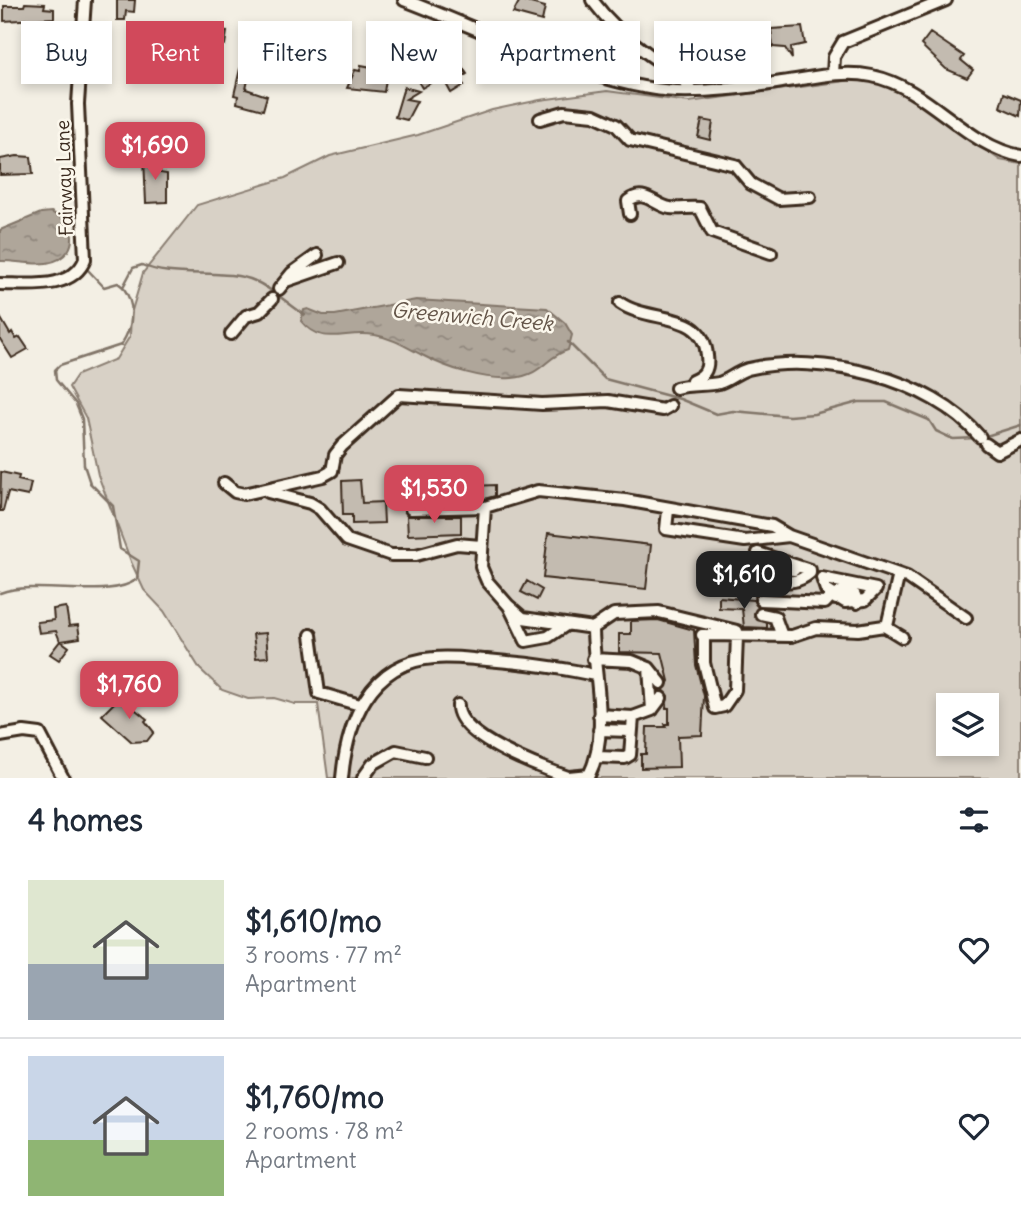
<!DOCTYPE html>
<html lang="en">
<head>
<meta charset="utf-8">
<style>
  body { margin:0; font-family:Delius,sans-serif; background:#f6f6f7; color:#1f2937; height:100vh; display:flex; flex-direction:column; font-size:26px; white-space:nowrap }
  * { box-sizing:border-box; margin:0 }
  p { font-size:23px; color:#747a83 }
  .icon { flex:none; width:38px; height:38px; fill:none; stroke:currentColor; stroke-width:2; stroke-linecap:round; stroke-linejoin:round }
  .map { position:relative; height:778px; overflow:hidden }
  .panel { display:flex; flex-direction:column; background:#fff; flex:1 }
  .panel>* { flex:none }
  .guide { position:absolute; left:21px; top:21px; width:980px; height:63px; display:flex; gap:14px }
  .buttons { position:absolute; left:936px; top:693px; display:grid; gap:14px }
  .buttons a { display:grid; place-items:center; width:63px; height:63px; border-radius:0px; background:#fff; box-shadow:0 4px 10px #0003; font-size:35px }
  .price { position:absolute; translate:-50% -60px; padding:0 16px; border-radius:14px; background:#d1495b; color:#fff; font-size:23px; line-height:46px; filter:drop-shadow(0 2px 4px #0008) }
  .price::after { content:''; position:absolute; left:50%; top:42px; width:21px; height:16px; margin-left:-10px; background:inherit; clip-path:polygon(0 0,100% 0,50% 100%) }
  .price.selected { background:#222; color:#fff }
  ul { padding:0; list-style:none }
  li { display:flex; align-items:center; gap:21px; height:175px; padding:0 28px }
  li+li { border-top:2px solid #e0e1e3 }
  li span { display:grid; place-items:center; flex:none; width:196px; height:140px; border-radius:0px; color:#555 }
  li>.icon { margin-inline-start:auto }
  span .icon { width:84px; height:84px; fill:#fffc; stroke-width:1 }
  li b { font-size:30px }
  h2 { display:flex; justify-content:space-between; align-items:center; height:84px; padding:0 28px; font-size:30px }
  .chip { padding:0 24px; border-radius:0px; background:#fff; box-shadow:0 4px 10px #0003; font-size:24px; line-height:63px }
  .chip.selected { background:#d1495b; color:#fff }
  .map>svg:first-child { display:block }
  .green { fill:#d8d1c6; stroke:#8a7e72; stroke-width:2; fill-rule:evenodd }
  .water { fill:url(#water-ripples); stroke:#817468; stroke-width:2 }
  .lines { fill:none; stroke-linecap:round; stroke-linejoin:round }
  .stream { stroke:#817468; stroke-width:2.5 }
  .building { fill:#c3bbb0; stroke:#3b2a1e; stroke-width:2 }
  .minor-casing { stroke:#3b2a1e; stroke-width:16 }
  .minor { stroke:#fbf7ec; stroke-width:10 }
  .labels { text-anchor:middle; stroke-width:5; stroke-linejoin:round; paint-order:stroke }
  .street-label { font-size:19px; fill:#3b2a1e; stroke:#fbf7ec }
  .water-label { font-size:21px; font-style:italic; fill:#645549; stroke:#fbf7ec }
</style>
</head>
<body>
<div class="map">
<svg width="1021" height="778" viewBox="0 0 1021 778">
  <defs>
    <pattern id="water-ripples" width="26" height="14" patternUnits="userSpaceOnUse" patternTransform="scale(1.75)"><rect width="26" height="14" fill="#afa69a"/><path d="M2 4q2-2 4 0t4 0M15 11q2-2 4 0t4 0" fill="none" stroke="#90877d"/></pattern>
  </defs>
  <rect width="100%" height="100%" fill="#f3efe4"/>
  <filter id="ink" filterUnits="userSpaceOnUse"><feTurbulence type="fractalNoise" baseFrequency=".0143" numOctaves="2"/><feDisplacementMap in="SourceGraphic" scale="14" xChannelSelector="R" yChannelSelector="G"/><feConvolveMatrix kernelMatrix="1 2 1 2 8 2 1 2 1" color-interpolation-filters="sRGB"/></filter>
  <g filter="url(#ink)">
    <!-- green -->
    <path class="green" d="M860,79l28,6 26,15 86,60 21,4v614h-693l-10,-74h-23l-21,-6 -26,1 -26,-9 -22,-21 -36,-58 -20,-21 -12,-26 -34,-89 -12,-57 -17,-31 8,-12 39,-16 14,-23 1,-22 12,-41 54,-68 88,-27 45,-22 88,-21 74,-25 48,-10 67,-9 82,11zM948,705h39v39h-39z"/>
    <!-- water -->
    <path class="water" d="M51,212l15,8c6,11 9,20 2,31 -15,21 -46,9 -68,10v-31l41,-17z
      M416,300l131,8 18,15 7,12 -4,15c-22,6 -24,25 -56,28 -27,2 -64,-9 -88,-22 -16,-8 -31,-18 -49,-21 -29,-6 -52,13 -74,-14l3,-11 4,-1 15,6h12z"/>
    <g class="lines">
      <!-- stream -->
      <path class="stream" d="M87,269l17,18 14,-4 5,4
        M123,287l10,-19 9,-3c28,14 86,3 113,16 18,8 34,24 50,34
        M568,342l37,37 75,20 36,15 17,-3 56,5 25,-2 45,-12h27l43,18 7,11 17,8 24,-1
        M983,437l38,-12
        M0,593c38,-14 110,8 137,-14l2,-18 -19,-12 -7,-43 -23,-23 -6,-18 -2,-46 -6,-15 -20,-24 -1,-10 5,-5 61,-20c12,-19 16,-38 2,-58"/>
    </g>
    <!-- building -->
    <path class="building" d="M117,0h18l-1,12 -8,-1 -1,9h-8z
      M520,0l25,7 -3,14 -29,-8z
      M25,3l20,1 -1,4 10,1v9l-50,3v-15h20z
      M802,27l3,17 -14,3 1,12 -7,-11 -12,-1 -2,-18z
      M208,30l19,2 -2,13 -8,-3 -11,4 -14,-3 -9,19 -8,-4 1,-12 8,-15 24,2z
      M930,33l34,23 -3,4 12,10 -6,8 -21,-9 -25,-24z
      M431,53l7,11 13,3 8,-5 8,12 -8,5 5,6 -13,8 -6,-11 -9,-2 -14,8 -7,-12 10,-6 -6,-9z
      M379,58l10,2 -5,32 -37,-4 8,-18 5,1 1,-6 16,3z
      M294,61l29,7 5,3 -2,9 -38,-3 2,-14z
      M240,69l10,2 -4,18 21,7 -4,14 -26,-7 1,-7 -4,-1z
      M404,87l15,4 -13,8 11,2 -10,19 -12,-3z
      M1004,93l17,7 -1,16 -20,-9z
      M702,120l11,2 -3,18 -12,-3z
      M17,156l14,1 2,17 -33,1v-16z
      M144,158h16v15l7,1v28l-21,1z
      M0,317l10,17 2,-2 4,7 4,-2 8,12 -16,9 -12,-19z
      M1,472l18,4 -1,4 13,3 -3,13 -20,-4 -5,19h-3z
      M360,480l2,23 21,-1 1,21 -32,1v-9h-9l-1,-34z
      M473,482v4l22,-1v11l-11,3 -60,2v-16l40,1v-3z
      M407,516h54v17l-53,2z
      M548,533l103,12 -5,44 -103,-11z
      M527,581l15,9 -5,10 -16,-8z
      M719,597l34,3 5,7 -4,10 13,6v5l-23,-1 -2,-18 -23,-1z
      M66,607l3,19 9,-1 2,13 -19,3 8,6 -10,13 -9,-6 10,-13 -4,-10 -17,2 -2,-11 17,-2 -1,-11z
      M658,620l36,10 2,35 8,31 -2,39 -24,1 1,31 -38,1v-14h5l1,-27h19l-1,-3h4v-16h-3l2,-12 -5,-5 6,-10 -7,-28 -43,-1v-18h12v-13z
      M266,633l2,24 -12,1 -3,-24z
      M120,697l27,22 -2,2 9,11 -7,9 -15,1 -30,-27z"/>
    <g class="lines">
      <defs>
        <path id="minor" d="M404,0c81,30 189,87 272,91 36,1 71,-3 106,-9 30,-4 60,-12 90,-6 58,12 91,69 149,80
          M592,0c15,20 34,38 55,53 19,14 30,17 45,38
          M833,74l1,-17 9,-15 103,-42
          M540,119l24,-7 30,3 22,10 14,15 105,25 16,19 28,15 31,-2
          M630,214l-2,-13c16,-13 26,4 42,7 10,1 20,-1 30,0l12,24 59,21
          M286,281l52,-18
          M0,284c27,0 73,7 85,-25l-7,-155 7,-104
          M279,289l13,-16 25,-18
          M620,303c30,21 84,6 87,53 2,14 -3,20 -15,25
          M231,334l15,-18 13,-4 13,-13
          M676,388c14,-4 29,-2 43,-5 10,-3 18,-11 29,-14 73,-17 183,9 232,68
          M986,444l11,8 24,-12
          M224,483l11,9 9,2 79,-18 9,-5 3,-16 7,-9 57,-51 143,9 66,-3 55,9 7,-4
          M268,492l42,11 10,6 27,31 44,15h25l41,-11 24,2
          M485,507l-4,60 6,14 21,24 15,13 70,10c0,46 18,104 -4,147l-30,3
          M411,509l74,-2 53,-16 87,9 147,26 17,10 118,41 59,41
          M668,510l-2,19 79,12 44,-5
          M758,553l52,17v3c-21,18 -47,5 -52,-20z
          M772,563l9,6 13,1
          M822,578l54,11 -11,11 -20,2 -19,-12z
          M836,599l4,-7 15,3 2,8
          M761,600l64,3 7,-8
          M509,606l17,35
          M761,614l14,3 7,19
          M887,626l12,-52
          M593,628l21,-14 45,-2 78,19
          M311,635l8,58 41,12
          M702,635l90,1 24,-8 42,2 26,-4 18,11
          M704,635v28l11,45 9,-2 11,-16 2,-54
          M526,641l22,-4 18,-12
          M593,659l39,2 17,7 3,42 -19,7 -34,-2
          M649,668l12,15
          M458,705c-2,32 84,63 110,72
          M652,710l9,-12
          M599,730l31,1
          M0,736l24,-4 16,2 23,44
          M597,757l28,1 5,-3 3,-38
          M342,778c5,-55 27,-116 92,-120 17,-2 36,1 53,2 36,3 72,7 107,15
          M363,778l10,-14 23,-13 29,6"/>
      </defs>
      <!-- minor casing -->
      <use href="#minor" class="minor-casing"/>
      <!-- minor -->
      <use href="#minor" class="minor"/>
    </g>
  </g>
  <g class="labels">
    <!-- street labels -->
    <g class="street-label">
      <text transform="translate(64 178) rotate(-92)" y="7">Fairway Lane</text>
    </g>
    <!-- water labels -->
    <g class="water-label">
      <text transform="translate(472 317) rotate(5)" y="7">Greenwich Creek</text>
    </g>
  </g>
</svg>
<div class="buttons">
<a><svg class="icon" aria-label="layers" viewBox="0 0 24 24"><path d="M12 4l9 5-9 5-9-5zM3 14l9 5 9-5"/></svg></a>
</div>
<b class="price" style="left:155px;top:182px">$1,690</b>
<b class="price" style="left:434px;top:525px">$1,530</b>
<b class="price selected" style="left:744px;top:611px">$1,610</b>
<b class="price" style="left:129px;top:721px">$1,760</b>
<div class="guide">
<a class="chip">Buy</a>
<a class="chip selected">Rent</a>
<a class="chip">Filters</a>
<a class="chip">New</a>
<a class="chip">Apartment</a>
<a class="chip">House</a>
</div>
</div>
<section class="panel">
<h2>4 homes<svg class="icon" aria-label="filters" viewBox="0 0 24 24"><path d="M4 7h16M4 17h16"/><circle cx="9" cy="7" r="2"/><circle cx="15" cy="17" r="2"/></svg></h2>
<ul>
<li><span style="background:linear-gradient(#dfe7d0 60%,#9aa5b1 0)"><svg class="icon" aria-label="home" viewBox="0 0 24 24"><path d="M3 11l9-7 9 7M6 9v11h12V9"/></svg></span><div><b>$1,610/mo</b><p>3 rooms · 77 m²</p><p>Apartment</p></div><svg class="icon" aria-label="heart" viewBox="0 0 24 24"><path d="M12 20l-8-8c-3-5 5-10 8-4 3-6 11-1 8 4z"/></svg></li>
<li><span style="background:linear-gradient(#c9d6e8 60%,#8fb573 0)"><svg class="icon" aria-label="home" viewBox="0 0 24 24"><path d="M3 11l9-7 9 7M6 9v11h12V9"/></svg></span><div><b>$1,760/mo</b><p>2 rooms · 78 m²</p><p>Apartment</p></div><svg class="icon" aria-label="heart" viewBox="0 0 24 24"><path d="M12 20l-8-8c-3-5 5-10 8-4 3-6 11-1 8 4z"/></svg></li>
</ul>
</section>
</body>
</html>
